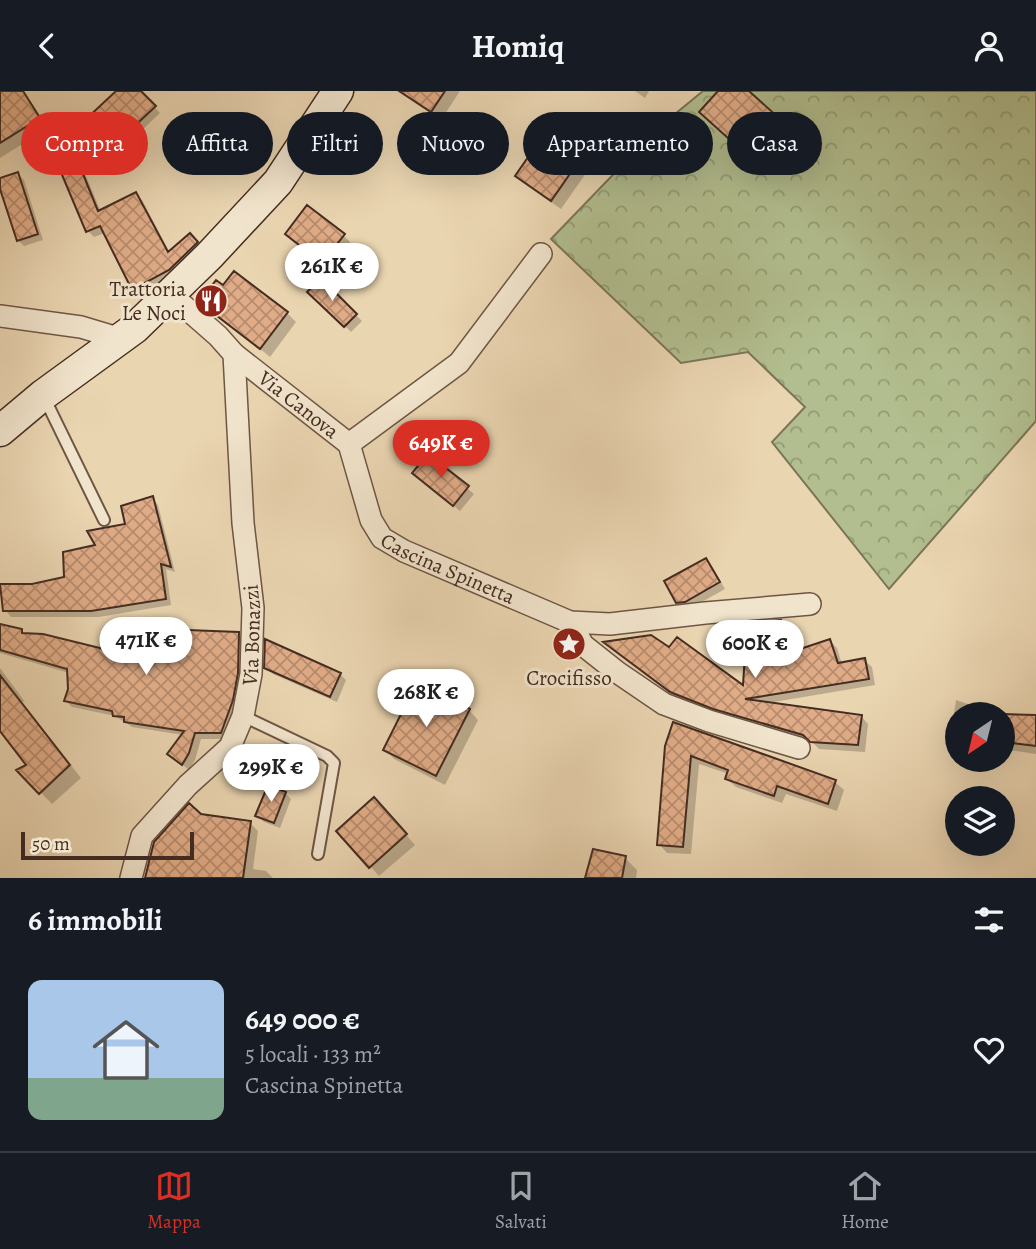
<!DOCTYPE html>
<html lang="it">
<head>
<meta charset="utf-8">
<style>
  body { margin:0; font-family:Alegreya,serif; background:#242831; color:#f1f3f6; height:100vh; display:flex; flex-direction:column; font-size:26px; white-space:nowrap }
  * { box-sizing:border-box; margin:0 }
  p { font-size:23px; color:#9ea1a6 }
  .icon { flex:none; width:38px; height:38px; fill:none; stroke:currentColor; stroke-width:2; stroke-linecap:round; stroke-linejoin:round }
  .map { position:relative; height:787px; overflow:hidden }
  .sheet { display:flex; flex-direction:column; background:#171b24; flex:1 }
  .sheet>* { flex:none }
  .banner { position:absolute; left:21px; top:21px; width:994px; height:63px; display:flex; gap:14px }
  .needle { width:46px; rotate:215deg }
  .fabs { position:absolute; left:945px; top:611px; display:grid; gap:14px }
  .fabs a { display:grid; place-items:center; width:70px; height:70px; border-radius:50%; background:#171b24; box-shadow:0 7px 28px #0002; font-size:35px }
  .scale { position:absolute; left:21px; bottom:18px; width:173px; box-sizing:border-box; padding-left:7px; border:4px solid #442c21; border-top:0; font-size:19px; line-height:24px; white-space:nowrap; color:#442c21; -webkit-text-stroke:5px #f1e4cc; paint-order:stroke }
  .price { position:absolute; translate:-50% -60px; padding:0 16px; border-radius:24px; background:#fff; color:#222; font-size:23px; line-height:46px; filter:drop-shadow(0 2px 4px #0008) }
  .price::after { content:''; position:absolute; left:50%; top:42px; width:21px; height:16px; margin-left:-10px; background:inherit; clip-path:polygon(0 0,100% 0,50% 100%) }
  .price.selected { background:#d93025; color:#fff }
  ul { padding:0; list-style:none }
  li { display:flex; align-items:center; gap:21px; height:175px; padding:0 28px }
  li span { display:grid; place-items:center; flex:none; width:196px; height:140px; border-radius:14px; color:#555 }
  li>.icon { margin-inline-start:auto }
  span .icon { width:84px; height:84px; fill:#fffc; stroke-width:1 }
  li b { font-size:30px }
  h2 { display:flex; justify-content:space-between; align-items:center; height:84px; padding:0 28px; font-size:30px }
  .tag { padding:0 24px; border-radius:32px; background:#171b24; box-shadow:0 7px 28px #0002; font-size:24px; line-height:63px }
  .tag.selected { background:#d93025; color:#fff }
  header { display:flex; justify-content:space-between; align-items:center; height:91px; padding:0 28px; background:#171b24; font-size:32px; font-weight:700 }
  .tab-bar { display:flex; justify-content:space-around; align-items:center; height:98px; border-top:2px solid #363941; background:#171b24; font-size:19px; color:#9ea1a6 }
  .tab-bar a { display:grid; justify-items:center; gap:4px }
  .tab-bar .selected { color:#d93025 }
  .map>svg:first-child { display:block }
  .forest { fill:url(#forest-crowns); stroke:#7b7558; stroke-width:2 }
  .shadow { fill:#0003 }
  .building { fill:url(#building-cross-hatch); stroke:#442c21; stroke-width:2 }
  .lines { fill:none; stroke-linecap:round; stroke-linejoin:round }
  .lane-casing { stroke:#6e5645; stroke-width:14 }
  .street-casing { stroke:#6e5645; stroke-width:24 }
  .secondary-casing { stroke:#442c21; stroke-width:33 }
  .lane { stroke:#f1e4cc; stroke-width:10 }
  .street { stroke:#f1e4cc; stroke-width:21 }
  .secondary { stroke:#f1e4cc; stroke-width:30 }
  .labels { text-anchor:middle; stroke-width:6; stroke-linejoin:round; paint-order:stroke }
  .poi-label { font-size:21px; fill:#442c21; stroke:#f1e4cc; text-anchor:end }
  .street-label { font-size:21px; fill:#442c21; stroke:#f1e4cc }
</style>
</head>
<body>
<header><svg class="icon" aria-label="back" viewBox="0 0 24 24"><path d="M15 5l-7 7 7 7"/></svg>Homiq<svg class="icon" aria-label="person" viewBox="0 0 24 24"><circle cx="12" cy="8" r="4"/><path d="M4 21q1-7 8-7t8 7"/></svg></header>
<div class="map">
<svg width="1036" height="787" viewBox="0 0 1036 787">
  <defs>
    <pattern id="forest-crowns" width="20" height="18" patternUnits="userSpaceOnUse" patternTransform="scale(1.75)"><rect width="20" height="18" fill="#b2be8f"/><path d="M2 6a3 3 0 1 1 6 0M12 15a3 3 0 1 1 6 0" fill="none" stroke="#929b74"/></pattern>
    <pattern id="building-cross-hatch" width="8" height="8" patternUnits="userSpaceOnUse" patternTransform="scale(1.75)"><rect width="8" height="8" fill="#e0ac87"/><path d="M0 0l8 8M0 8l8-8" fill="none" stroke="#b78c6e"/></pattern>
  </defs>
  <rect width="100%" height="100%" fill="#ead5b1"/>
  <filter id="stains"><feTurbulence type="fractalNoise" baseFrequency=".00286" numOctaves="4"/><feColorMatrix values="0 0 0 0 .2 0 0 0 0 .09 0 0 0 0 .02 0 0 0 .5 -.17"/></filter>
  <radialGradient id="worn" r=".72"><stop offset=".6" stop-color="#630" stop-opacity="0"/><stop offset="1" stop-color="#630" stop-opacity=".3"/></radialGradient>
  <!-- forest -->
  <path class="forest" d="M703,0h333v330l-147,168 -117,-147 33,-35 -57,-55 -67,11 -130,-124 107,-111z"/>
  <!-- shadow -->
  <path class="shadow" d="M9,0h15l24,37 -48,30v-62z
    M119,0h20l21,22 -42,40 -31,-33z
    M398,0h62l-19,29z
    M635,0h14l-4,7z
    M724,0h22l52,48 -30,34 -57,-51z
    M67,48l6,6 28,67 35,-18 6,6 28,53 20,-18 13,14 -28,27 -35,19 -6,-7 -29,-55 -11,4 -6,-6z
    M582,65l9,10 -30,43 -34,-24 -9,-9z
    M18,83l6,6 19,60 -19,6 -6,-6 -18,-57v-4z
    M344,145l6,6 -21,26 -36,-28z
    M321,190l41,40 -11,11 -41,-40z
    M224,196l63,26 9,9 -26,35 -68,-55z
    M428,365l46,38 -14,17 -39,-32z
    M152,407l6,7 17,67 -9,-3 5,36 -72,12h-88l-6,-7 -3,-17h-2v-9v2l32,-1 34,-7 32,-32 29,-20z
    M706,470l6,6 13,22 -34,19 -7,1 -6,-7z
    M780,530l7,8 -1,26 44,-14 7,7 5,16 22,-4 8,7 3,18 -107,18 93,13 7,8 -3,28 -46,-3 -7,-7 -90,-27 -43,-16 -67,-50 58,1 75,39z
    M0,536l21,3 5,5 88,18 47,-13 77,-6 7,6 -2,40 -16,59h-26l-6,21 -6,10 -20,-16 14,-19 -51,-8 -17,-11 -43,-9 -6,-6 3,-12v-16l-69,-20z
    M266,576l74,7 6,6 -9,22 -64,-28z
    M0,577l25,34 -4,-1 60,77 -29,26 -33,-34 10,-5 -29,-37z
    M956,609l41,14h-40v18l-5,-5z
    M469,619l9,10 -33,65 -51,-26 -9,-10z
    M1003,625l33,1v37l-33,-5z
    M667,656l168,35 9,8 -7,21 -51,-17 -4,9 -46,-16 -9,-8 2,-5 -30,-10 -8,90 -24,-1 -8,-9z
    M285,702l6,6 -11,29 -16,-6 -7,-6z
    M383,718l32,36 -36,31 -41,-45z
    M200,725l50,7 8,8 -5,38 13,2 7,7h-127z
    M625,767l12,12 -1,8h-49z"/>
  <!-- building -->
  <path class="building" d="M0,0h23l17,27 -40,25z
    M116,0h25l15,15 -45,42 -26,-28z
    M399,0h46l-14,21z
    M718,0h31l41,37 -32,37 -59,-53z
    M547,39l36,25 -32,46 -36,-25z
    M68,46l30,74 38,-19 32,60 22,-19 8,9 -29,28 -37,20 -32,-64 -14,6 -34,-81z
    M18,81l20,62 -21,7 -17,-52v-11z
    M307,114l38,29 -23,29 -37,-29z
    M234,180l54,41 -28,37 -61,-47 17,-22 7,5z
    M321,187l36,36 -13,13 -37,-35z
    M428,363l41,32 -16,20 -41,-33z
    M153,405l18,71 -10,-3 5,35 -75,12h-88l-3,-27h32l32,-7 -1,-25 32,-7 -8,-14 38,-7 -4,-18z
    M706,467l14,24 -35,20 -9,1 -12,-22z
    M781,529l-2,36 51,-17 8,24 27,-5 4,21 -124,20 117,16 -4,30 -48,-3 -7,-7 -90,-26 -43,-17 -67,-50 48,-7 18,12 8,-10 66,48 4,-62z
    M0,533l22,5v4l21,1 69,17v-14l48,1 1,-9 78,3 -1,41 -5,27 -12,33h-26l-6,20 -7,12 -15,-11 17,-23 -60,-9v-5l-11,-1 -1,-5 -48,-10 4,-12 -1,-20 -67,-19z
    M265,548l76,34 -11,24 -66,-29z
    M0,584l70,90 -31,29 -23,-24 10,-5 -26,-34z
    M417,591l53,27 -34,67 -53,-26z
    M1003,623l33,1v31l-33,-4z
    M673,631l163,58 -8,24 -51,-18 -3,10 -49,-17 3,-9 -37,-14 -8,91 -26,-2 8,-99z
    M268,694l18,7 -12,31 -19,-7z
    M374,706l33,37 -38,34 -33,-37z
    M189,712l12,11 50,7 -8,57h-98l9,-36z
    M593,758l33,7 -4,22h-37z"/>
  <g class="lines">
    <defs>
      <path id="lane" d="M44,306l60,123
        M243,625l84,40 7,7 -16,91"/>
      <g id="street">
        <path id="s1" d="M170,203l48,42 16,18 115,90 110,-81 82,-109"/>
        <path d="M0,225l81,11 40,12"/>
        <path id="s2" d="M349,353l22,76 11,18 22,13 166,71 40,2 95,-11 105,-9"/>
        <path d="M570,531l13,23 34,27 47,32 45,17 90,27"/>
        <path id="s3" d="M131,787l11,-42 46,-51 42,-38 13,-31 8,-42 2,-66 -10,-85 -9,-169"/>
      </g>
      <path id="secondary" d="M0,340l43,-36 92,-67 74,-72 69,-74 60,-91"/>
    </defs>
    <!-- lane casing -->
    <use href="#lane" class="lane-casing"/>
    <!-- street casing -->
    <use href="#street" class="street-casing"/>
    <!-- secondary casing -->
    <use href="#secondary" class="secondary-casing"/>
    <!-- lane -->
    <use href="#lane" class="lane"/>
    <!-- street -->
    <use href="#street" class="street"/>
    <!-- secondary -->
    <use href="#secondary" class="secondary"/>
  </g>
  <!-- icons -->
  <defs>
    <symbol id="restaurant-disc" viewBox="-11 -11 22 22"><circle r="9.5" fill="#8f2418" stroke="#f1e4cc"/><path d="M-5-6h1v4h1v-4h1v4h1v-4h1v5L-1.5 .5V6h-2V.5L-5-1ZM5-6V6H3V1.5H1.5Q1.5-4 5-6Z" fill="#fff"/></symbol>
    <symbol id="sight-disc" viewBox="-11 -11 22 22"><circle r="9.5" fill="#8f2418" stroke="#f1e4cc"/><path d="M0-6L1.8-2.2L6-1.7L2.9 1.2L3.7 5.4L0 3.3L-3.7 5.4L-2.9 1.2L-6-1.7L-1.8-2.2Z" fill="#fff"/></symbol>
  </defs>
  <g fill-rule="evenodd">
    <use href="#restaurant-disc" x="192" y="191" width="38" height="38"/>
    <use href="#sight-disc" x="550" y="534" width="38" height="38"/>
  </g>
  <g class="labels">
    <!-- poi labels -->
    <g class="poi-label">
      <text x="186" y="205">Trattoria<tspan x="186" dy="24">Le Noci</tspan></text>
      <text x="569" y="594" text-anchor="middle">Crocifisso</text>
    </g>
    <!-- street labels -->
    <g class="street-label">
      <text dy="7" stroke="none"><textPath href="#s1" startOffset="170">Via Canova</textPath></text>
      <text dy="7" stroke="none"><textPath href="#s2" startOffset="173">Cascina Spinetta</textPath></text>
      <text dy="7" stroke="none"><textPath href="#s3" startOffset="284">Via Bonazzi</textPath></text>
    </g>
  </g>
  <rect width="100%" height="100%" filter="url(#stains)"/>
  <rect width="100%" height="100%" fill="url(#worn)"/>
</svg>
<div class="fabs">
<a><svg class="needle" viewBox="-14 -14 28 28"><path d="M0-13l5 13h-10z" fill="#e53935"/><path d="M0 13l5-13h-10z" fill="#9ea1a6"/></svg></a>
<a><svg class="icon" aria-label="layers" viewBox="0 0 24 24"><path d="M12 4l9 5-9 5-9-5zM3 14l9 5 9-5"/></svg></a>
</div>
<div class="scale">50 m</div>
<b class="price" style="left:332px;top:212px">261K €</b>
<b class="price selected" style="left:441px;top:389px">649K €</b>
<b class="price" style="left:146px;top:586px">471K €</b>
<b class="price" style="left:755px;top:589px">600K €</b>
<b class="price" style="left:426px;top:638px">268K €</b>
<b class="price" style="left:271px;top:713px">299K €</b>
<div class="banner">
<a class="tag selected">Compra</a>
<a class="tag">Affitta</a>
<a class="tag">Filtri</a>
<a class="tag">Nuovo</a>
<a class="tag">Appartamento</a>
<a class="tag">Casa</a>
</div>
</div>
<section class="sheet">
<h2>6 immobili<svg class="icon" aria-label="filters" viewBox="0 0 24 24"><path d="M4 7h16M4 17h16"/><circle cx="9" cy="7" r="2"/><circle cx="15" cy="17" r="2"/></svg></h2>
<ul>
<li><span style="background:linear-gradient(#a9c7e8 70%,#7fa58c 0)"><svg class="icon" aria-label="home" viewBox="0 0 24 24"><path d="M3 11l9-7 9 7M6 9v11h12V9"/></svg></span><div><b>649 000 €</b><p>5 locali · 133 m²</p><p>Cascina Spinetta</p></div><svg class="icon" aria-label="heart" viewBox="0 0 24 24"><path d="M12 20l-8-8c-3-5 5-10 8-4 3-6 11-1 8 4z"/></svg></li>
</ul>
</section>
<nav class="tab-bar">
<a class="selected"><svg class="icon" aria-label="map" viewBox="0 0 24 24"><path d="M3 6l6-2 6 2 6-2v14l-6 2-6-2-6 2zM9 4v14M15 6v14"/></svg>Mappa</a>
<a><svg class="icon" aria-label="saved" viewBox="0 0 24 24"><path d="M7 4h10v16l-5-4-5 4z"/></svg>Salvati</a>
<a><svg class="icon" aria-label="home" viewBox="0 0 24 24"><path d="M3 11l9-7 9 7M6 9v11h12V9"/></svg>Home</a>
</nav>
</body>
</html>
